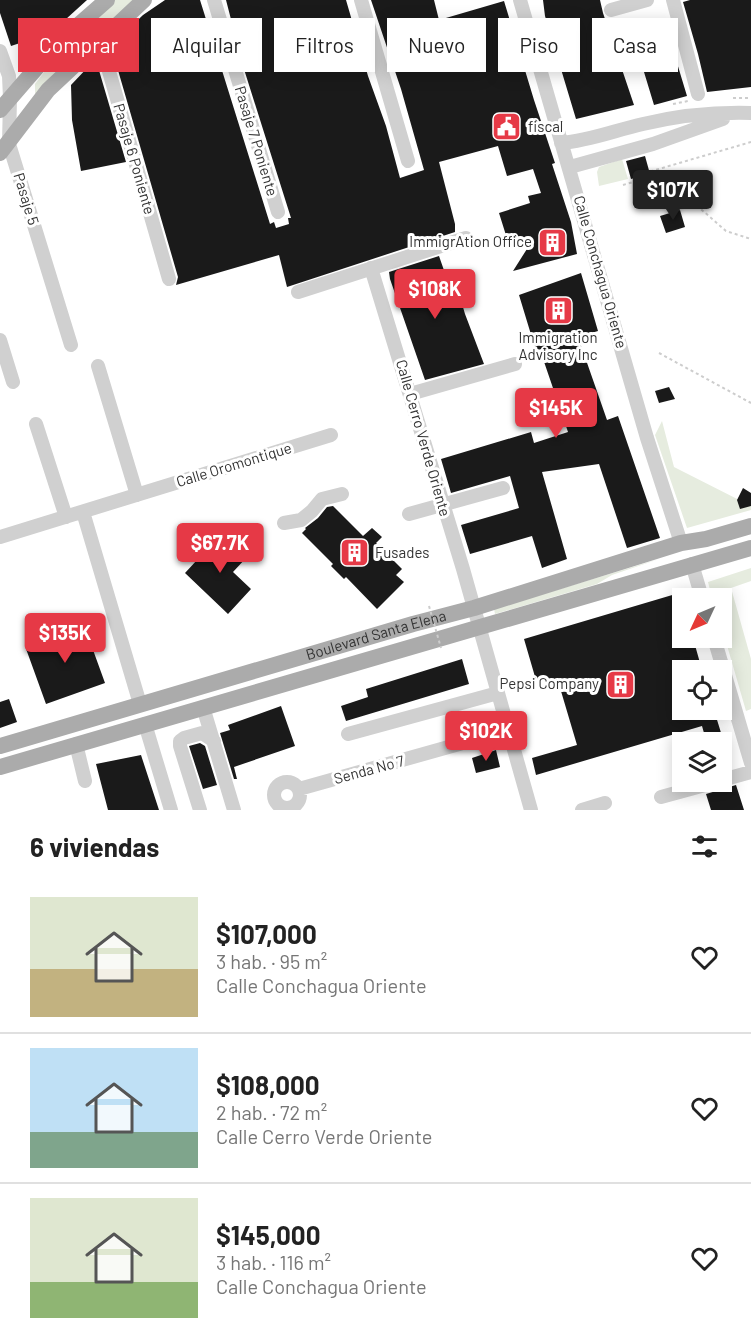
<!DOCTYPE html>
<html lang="es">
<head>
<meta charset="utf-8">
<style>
  body { margin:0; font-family:Barlow,sans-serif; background:#f2f2f2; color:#222; height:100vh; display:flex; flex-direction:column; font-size:22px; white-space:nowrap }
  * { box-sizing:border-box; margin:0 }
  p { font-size:20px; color:#767676 }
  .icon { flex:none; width:33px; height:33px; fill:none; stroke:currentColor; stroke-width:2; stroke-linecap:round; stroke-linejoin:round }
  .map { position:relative; height:810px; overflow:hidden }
  .drawer { display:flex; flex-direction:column; background:#fff; flex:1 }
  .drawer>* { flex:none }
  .guide { position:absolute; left:18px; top:18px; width:716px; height:54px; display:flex; gap:12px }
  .needle { width:39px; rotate:226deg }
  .controls { position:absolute; left:672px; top:588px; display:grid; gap:12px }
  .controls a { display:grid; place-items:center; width:60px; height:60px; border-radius:0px; background:#fff; box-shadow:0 3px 15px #0003; font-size:30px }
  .price { position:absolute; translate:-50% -51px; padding:0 14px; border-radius:6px; background:#e63946; color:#fff; font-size:20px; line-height:39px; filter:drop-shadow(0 2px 3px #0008) }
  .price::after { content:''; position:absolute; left:50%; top:36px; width:18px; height:14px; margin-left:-9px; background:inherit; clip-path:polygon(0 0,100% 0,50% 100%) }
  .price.on { background:#222; color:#fff }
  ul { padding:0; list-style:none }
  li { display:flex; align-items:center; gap:18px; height:150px; padding:0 30px }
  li+li { border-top:2px solid #e0e0e0 }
  li span { display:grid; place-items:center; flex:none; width:168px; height:120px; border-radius:0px; color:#555 }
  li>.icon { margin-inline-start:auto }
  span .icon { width:72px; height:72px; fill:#fffc; stroke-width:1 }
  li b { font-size:26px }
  h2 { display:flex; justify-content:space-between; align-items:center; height:72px; padding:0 30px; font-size:26px }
  .chip { padding:0 21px; border-radius:0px; background:#fff; box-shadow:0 3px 15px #0003; font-size:21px; line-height:54px }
  .chip.on { background:#e63946; color:#fff }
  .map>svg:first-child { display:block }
  .green { fill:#e6ecdf }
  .building { fill:#1a1a1a }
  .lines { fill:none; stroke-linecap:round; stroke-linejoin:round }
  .path { stroke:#cdcdcd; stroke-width:2; stroke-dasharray:3 3; stroke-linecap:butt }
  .minor { stroke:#d0d0d0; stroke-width:14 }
  .major { stroke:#ababab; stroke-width:16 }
  .path-bridge { stroke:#cdcdcd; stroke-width:2; stroke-dasharray:3 3; stroke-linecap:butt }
  .labels { text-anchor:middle; stroke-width:6; stroke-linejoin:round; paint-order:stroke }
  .poi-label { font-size:15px; fill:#333; stroke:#fff; text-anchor:start }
  .street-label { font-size:15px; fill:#333; stroke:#fff }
</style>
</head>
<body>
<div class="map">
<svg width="751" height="810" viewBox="0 0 751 810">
  <rect width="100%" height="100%" fill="#fff"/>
  <!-- green -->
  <path class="green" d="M115,0h23l-103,94v-10l29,-38z
    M622,159l6,20 -29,7 -2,-14 2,-5z
    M662,421l12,46 77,39v4l-64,18 -32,-93z
    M659,559l-47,16 -15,9 -102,30 -1,-5z
    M751,568v13l-20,7 20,71v50l-5,2 -24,-83v-30h-10l-4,-16z"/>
  <!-- building -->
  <path class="building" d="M0,0h87l-32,29 1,2 -45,15 -11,-33z
    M165,0h35l70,224 4,-2 2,6 13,-4 -1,-6h3l-48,-152 -17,-66h120l22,76 18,50 14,52 24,-8 -23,-81 -30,-89h63l5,20 65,-19 30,99 21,63 -3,1 19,58 6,32 -64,17 19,-30 -22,7 -11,-35 31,-10 -2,-7 13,-3 -8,-24 -26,7 -9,-30 -59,16 16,62v8l-168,55 -8,-32 -103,30 2,-8 -67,-231 32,-31z
    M543,0h57l3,13 31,92 -58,14 -31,-103z
    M690,0h61v87l-44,5 -9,-38 -15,-52z
    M677,63l10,33 -33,9 -10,-33z
    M90,65l8,2 28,95 -45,9 -9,-51 -1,-35z
    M645,156l5,18 -19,5 -5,-18z
    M680,210l5,17 -19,6 -6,-17z
    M439,256l15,43 6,-2 5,17 19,50 -59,16 -35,-101 -1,-7z
    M581,273l17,58 -20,6 29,83 11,-4 42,122 -33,10 -28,-84 -57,8 25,87 -25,9 -10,-32 -62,18 -9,-29 58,-17 -9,-32 -59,17 -10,-34 90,-27 3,11 34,-11 -28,-82 -4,1 -17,-56z
    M669,387l6,12 -16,4 -4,-12z
    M743,488l8,5v13l-11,3 -3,-9z
    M333,506l30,30 9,-8 10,9 -6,6 26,26 -6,6 8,7 -27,27 -31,-32 -2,2 -13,-13 2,-2 -31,-31 4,-4 -1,-1 13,-10 9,-11z
    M221,534l25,24 -13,14 18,17 -23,25 -43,-41z
    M679,593l3,11v34h11l9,32h-20v40h32l8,26 -16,4 -4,-14 -166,49 -4,-17 45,-13 -19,-64 -20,6 -14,-48z
    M84,625l21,58 -59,21 -21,-58z
    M462,659l7,25 -123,37 -5,-15 27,-9 -2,-8z
    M9,699l8,23 -17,6v-26z
    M281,706l14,40 -61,21 3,12h-3l-14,-46 10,-3 -2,-5z
    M200,743l5,3 12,39 -14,4 -14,-43z
    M496,750l4,17 -24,6 -4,-15z
    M141,755l18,55h-51l-12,-46z
    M736,785l8,25h-33l-5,-16z"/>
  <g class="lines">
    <!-- path -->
    <path class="path" d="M733,98h18
      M673,104l15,-3
      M656,170l70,61 25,8
      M623,185l31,-9 -2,-5 99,-29
      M659,353l92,50"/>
    <!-- minor -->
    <path class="minor" d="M214,0l64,212
      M361,0l47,161
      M520,0l127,438 34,105
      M673,0l25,94
      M611,10l36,-10
      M100,40l69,239
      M0,51l9,25 1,22 -1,46 62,201
      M561,143c28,-2 55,-13 82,-19 34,-8 73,-12 108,-11
      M570,167l83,-23 70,-25
      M371,268l92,301 68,241
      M298,292l168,-54
      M0,340l13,42
      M98,366l39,129
      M410,394l105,-30
      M36,424l30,93
      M83,512l57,192
      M409,514l94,-26
      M284,523l17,-3 11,-9 10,-12 20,-5
      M0,537l331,-102
      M692,564l10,34
      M714,638l37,125
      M203,707l31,103
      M145,724l26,86
      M348,734l150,-41
      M76,744l9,37
      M722,780l29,-8
      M274 795a13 13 0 1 1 26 0a13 13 0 1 1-26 0Z
      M299,789l210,-59
      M661,797l55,-15
      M200,810l-20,-64v-5l4,-3 18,-5 12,8
      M582,810l23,-7"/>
    <!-- major -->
    <g class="major">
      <path d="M0,110l58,-67 49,-43"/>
      <path d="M0,153l48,-63 96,-90"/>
      <path id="s1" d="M0,746l413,-122 61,-16 207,-65 25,-4 45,-13"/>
      <path d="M0,767l751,-219"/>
    </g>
    <!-- path-bridge -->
    <path class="path-bridge" d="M429,606l12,42"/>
  </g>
  <!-- icons -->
  <defs>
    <symbol id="civic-square" viewBox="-11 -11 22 22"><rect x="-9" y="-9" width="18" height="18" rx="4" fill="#e63946" stroke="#fff"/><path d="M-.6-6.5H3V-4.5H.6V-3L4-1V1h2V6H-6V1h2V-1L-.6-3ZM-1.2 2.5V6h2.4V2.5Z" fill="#fff"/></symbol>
    <symbol id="building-square" viewBox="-11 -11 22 22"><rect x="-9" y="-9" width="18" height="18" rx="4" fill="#e63946" stroke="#fff"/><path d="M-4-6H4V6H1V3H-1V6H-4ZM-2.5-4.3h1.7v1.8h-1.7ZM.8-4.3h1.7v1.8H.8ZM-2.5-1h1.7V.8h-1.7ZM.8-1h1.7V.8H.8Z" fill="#fff"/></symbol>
  </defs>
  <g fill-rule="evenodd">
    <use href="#civic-square" x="490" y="110" width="33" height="33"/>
    <use href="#building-square" x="536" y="226" width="33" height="33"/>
    <use href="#building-square" x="542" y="294" width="33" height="33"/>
    <use href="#building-square" x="338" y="536" width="33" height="33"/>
    <use href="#building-square" x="604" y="668" width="33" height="33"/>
  </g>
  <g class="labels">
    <!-- poi labels -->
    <g class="poi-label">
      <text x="528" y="132">fiscal</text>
      <text x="532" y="247" text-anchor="end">ImmigrAtion Office</text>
      <text x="558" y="343" text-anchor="middle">Immigration<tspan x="558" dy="17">Advisory Inc</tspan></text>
      <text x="375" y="558">Fusades</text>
      <text x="599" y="689" text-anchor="end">Pepsi Company</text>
    </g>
    <!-- street labels -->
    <g class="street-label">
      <text transform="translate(256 141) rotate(73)" y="5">Pasaje 7 Poniente</text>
      <text transform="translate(134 159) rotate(74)" y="5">Pasaje 6 Poniente</text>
      <text transform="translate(26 199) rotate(73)" y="5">Pasaje 5</text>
      <text transform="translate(600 272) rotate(74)" y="5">Calle Conchagua Oriente</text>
      <text transform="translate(423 438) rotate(74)" y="5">Calle Cerro Verde Oriente</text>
      <text transform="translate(234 465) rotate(-17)" y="5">Calle Oromontique</text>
      <text dy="5" stroke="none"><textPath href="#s1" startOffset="392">Boulevard Santa Elena</textPath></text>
      <text transform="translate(369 770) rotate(-15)" y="5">Senda No 7</text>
    </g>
  </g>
</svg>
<div class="controls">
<a><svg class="needle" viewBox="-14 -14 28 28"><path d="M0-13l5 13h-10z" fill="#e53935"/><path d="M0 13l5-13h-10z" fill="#767676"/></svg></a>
<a><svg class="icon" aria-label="locate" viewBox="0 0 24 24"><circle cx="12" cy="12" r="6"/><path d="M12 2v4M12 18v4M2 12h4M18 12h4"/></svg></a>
<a><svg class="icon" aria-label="layers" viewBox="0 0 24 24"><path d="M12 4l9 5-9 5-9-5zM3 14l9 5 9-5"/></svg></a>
</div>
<b class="price on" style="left:673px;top:221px">$107K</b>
<b class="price" style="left:435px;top:320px">$108K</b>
<b class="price" style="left:556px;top:439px">$145K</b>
<b class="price" style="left:220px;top:574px">$67.7K</b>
<b class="price" style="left:65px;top:664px">$135K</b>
<b class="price" style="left:486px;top:762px">$102K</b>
<div class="guide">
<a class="chip on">Comprar</a>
<a class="chip">Alquilar</a>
<a class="chip">Filtros</a>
<a class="chip">Nuevo</a>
<a class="chip">Piso</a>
<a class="chip">Casa</a>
</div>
</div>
<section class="drawer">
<h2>6 viviendas<svg class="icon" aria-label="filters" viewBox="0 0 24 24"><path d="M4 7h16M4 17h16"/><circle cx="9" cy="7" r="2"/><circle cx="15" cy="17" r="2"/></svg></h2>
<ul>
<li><span style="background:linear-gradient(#dfe7d0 60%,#c2b280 0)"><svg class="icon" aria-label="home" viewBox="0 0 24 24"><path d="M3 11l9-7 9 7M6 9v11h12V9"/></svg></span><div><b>$107,000</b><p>3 hab. · 95 m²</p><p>Calle Conchagua Oriente</p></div><svg class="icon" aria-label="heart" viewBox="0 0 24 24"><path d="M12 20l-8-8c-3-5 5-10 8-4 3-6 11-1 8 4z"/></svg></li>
<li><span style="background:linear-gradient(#bfe0f5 70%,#7fa58c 0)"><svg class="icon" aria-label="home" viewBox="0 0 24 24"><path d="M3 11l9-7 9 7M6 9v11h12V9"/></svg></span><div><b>$108,000</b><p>2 hab. · 72 m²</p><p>Calle Cerro Verde Oriente</p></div><svg class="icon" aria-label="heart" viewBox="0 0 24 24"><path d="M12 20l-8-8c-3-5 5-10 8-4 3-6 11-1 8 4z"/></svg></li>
<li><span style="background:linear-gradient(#dfe7d0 70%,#8fb573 0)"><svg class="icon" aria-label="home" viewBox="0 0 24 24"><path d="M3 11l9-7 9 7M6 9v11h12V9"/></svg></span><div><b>$145,000</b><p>3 hab. · 116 m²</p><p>Calle Conchagua Oriente</p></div><svg class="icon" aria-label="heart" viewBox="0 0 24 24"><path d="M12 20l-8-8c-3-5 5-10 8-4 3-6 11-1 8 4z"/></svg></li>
</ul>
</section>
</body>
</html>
